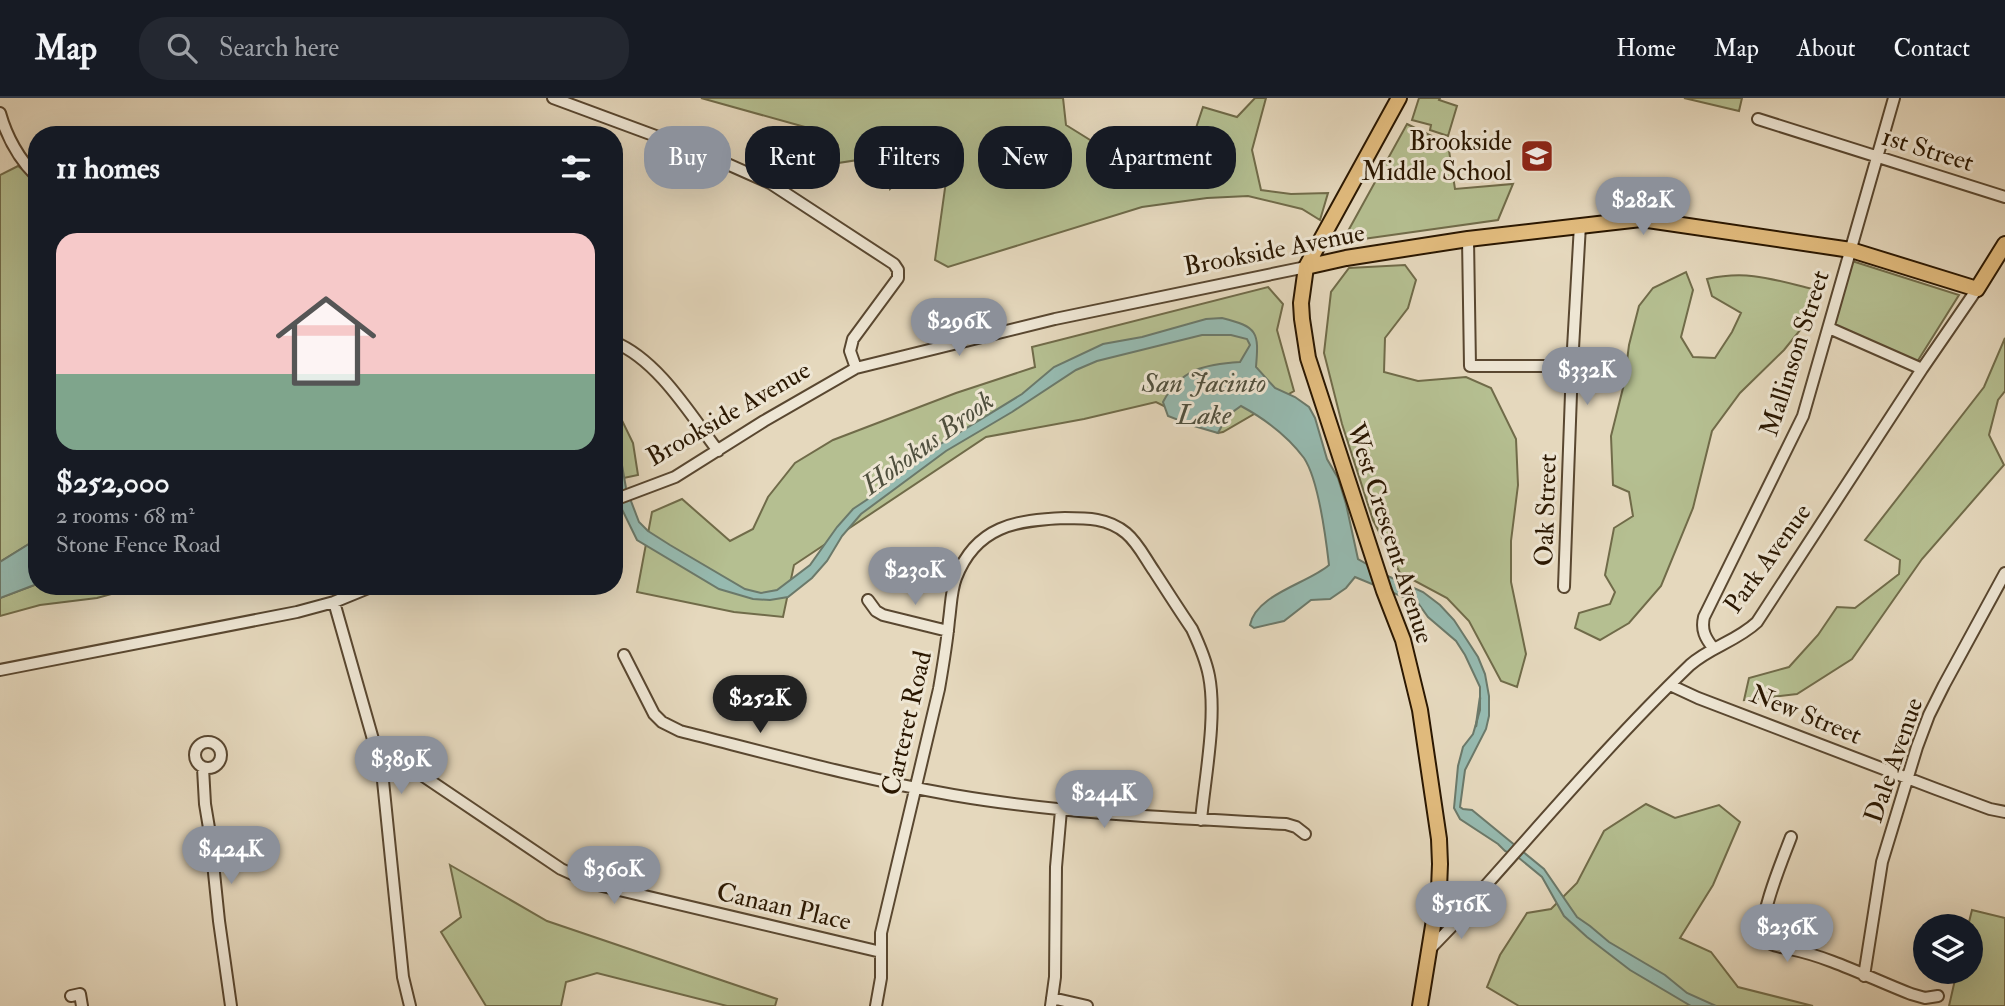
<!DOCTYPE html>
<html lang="en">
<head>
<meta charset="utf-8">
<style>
  body { margin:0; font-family:"IM FELL Double Pica",serif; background:#242831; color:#f1f3f6; height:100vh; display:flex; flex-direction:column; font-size:26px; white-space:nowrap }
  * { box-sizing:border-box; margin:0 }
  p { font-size:23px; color:#9ea1a6 }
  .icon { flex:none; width:38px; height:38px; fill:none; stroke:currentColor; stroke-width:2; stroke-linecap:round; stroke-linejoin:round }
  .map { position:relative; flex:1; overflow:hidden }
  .drawer { position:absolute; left:28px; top:28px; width:595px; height:469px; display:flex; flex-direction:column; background:#171b24; border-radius:28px; box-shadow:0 7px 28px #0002 }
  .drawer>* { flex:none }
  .hud { position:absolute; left:644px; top:28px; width:665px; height:63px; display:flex; gap:14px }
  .buttons { position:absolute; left:1913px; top:816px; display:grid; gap:14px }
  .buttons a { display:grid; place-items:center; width:70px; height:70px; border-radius:50%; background:#171b24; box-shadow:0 7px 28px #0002; font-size:35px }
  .price { position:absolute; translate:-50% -60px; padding:0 16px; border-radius:24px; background:#8c9099; color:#fff; font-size:23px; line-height:46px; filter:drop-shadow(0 2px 4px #0008) }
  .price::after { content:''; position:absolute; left:50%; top:42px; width:21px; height:16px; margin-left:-10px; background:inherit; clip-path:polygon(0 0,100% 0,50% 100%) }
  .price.current { background:#222; color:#fff }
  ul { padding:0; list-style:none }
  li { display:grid; align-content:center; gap:14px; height:371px; padding:0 28px }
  li span { display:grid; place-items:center; height:217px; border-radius:21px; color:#555 }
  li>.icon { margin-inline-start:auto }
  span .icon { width:126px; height:126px; fill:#fffc; stroke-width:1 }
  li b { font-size:30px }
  h2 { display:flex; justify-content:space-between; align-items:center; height:84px; padding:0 28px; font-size:30px }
  .tag { padding:0 24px; border-radius:28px; background:#171b24; box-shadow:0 7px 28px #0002; font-size:24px; line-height:63px }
  .tag.current { background:#8c9099; color:#fff }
  header { display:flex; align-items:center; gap:42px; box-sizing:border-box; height:98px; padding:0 35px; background:#171b24; border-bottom:2px solid #363941 }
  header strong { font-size:33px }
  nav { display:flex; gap:38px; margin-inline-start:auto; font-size:24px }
  .search { width:490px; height:63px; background:#242831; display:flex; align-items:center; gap:18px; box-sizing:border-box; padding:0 24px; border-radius:28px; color:#9ea1a6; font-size:26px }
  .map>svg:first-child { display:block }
  .green { fill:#b5bf91; stroke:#706b49; stroke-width:2 }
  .water { fill:#96bab0; stroke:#6b796a; stroke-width:2 }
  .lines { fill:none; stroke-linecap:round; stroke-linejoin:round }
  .stream { stroke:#6b796a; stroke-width:2.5 }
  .minor-casing { stroke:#594730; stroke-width:14 }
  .major-casing { stroke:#2a1701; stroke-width:18 }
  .minor { stroke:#eee6d4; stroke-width:10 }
  .major { stroke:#e2bc7e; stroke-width:14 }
  .labels { text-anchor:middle; stroke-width:6; stroke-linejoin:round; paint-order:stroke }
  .poi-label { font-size:26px; fill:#2a1701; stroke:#eee6d4; text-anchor:end }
  .street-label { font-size:26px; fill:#2a1701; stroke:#eee6d4 }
  .water-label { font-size:28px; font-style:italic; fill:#50503e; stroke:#eee6d4 }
</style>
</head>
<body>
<header>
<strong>Map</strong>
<div class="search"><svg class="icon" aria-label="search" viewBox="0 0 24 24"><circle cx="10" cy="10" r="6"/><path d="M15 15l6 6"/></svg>Search here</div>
<nav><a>Home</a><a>Map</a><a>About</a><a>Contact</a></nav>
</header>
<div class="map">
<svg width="2005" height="908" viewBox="0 0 2005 908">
  <rect width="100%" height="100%" fill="#e5d8bd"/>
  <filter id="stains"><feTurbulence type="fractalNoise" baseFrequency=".00286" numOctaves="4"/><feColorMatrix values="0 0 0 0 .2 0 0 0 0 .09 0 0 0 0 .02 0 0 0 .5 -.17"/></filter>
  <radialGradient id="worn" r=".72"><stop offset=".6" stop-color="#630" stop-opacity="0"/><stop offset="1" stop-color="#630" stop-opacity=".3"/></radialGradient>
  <!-- green -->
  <path class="green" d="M701,0h362l3,27 58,36 58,9 21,-63 34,10 18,-19h11l-14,52 9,40 30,4 37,-1 -8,27 -18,-11 -54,-13 -41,2 -65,9 -194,60 -13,-7 12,-86 -31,-11 -26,26 -6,-33 -46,7v-18l-26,-16z
    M1419,0h21l-1,2 18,6 -9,30 -18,-6 1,-5 -19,-5z
    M1684,0h58l-3,13z
    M1407,26l41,20 7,45 58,-5 -15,36 -156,22z
    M18,68l19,15v55l-4,13 4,6v284l-37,23v-387z
    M1852,163l107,34 -42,67 -83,-35z
    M1405,167l11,15 -8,28 -23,30 -1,34 34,9 48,-4 25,11 25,51 2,46 -7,56v41l15,72 -9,33 -16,-6 -32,-60 -22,-23 -47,-25 -27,-53 -31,-96 -18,-71 7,-61 18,-24z
    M1686,174l7,18 -12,47 12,20 22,1 17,-26 9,-19 -29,-17 -5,-17c40,-9 65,0 105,10l2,24 -30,37 -44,43 -28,38 -19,77 -32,78 -32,37 -29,17 -25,-12 4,-15 31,-9 5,-12 -10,-17 9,-47 19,-12 -4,-24 -16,-7 -2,-49 13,-52 5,-39 10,-39 14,-18z
    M1268,189l15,17 -6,26 17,61 -71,41 -5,1 -62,-31 -72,17 -98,18 -192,128 -11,52 -49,-5 -97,-20 15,-80 30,-13 48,42 23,-12 15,-32 27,-34 38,-23 123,-47 79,-26 -3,-20z
    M2005,240v53l-7,9 -9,35 15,30 -82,94 -70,100 -55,35 -53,6 5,-22 40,-11 29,-32 19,-28 18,1 44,-34 1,-14 -35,-20 119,-153z
    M614,306l19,39 5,32 -24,5z
    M37,486v2h103l-43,12 -57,7 -40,11v-18z
    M1646,706l29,14 44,-13 21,17 -27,63 -33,53 31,14 27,35 75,19h-294l-32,-19 13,-32 27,-42 24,-4 26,-26 27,-52z
    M450,767l97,56 230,78 -2,7h-48l-130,-33 -31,9 -5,24h-75l-45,-74 20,-15z
    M1972,812l33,8v88h-56l8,-35h13v-45h-2z"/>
  <!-- water -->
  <path class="water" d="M1222,220c36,9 37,14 34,49l19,21 20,9 14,10 6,11 12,41 11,19 8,26 12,55 32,18 33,15 17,13 14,15 24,37 7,17 4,22v20l-3,13 -21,41 -5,37 3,2 9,1 72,59 33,48 13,9 19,16 56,33 22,18 29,13h-25l-61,-36 -43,-33 -23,-21 -22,-39 -23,-19 -14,-7 -7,-7 -38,-25 -6,-11 4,-42 5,-19 10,-13 7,-24v-23l-15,-32 -9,-14 -28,-24 -10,-14 -63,-26 -9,11 -16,11 -19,1 -27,21 -30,7 -4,-3c6,-31 59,-42 79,-60 -3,-26 -11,-86 -25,-107 -17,-23 -39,-39 -63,-52l-14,10 -9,17 -24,-7 -26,-10 -5,-14c17,-33 43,-38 77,-40l10,-17 -3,-6 -16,-4h-29l-105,26 -21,9 -64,42 -66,39 -85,63 -19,22 -15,25 -15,17 -24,19 -18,3 -17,-1 -34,-10 -82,-49 -23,-47v-58l6,19 6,34 13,34 9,9 22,14 75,44 16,4 16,-3 33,-25 27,-38 16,-18 30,-20 33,-30 106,-65 32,-27 49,-23 39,-7 64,-18z
    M37,441v45l-37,14v-36z"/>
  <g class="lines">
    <!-- stream -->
    <path class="stream" d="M1476,628l4,-28"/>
    <defs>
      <path id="minor" d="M553,0l154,57 63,28 124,81 4,6v8l-45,61 -3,12 6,17
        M0,15c7,25 18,45 37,64
        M1758,21l247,78
        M1468,141l2,127h102
        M1829,230l93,41
        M614,244c44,18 76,72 104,109
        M614,402l61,-23 89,-56 92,-53 199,-49 251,-52
        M1564,489l8,-221 8,-141
        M868,502l8,11 7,4 65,16
        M334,504l48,169 21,206 7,29
        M1714,551c-9,-11 -13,-19 -10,-32l99,-201 91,-318
        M624,557l30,59 8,8 18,9c91,23 181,48 273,64 111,19 222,23 333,29l10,3 9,7
        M0,572l297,-58 37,-10 39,-16
        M1670,587l28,13 238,91 54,20 15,3
        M195 657a13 13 0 1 1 26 0a13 13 0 1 1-26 0Z
        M380,659h11l7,2 163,110 33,15 287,68
        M203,670l2,36 5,30 9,87 12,85
        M1791,739c-7,19 -33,80 -27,98 4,12 15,11 26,14 40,8 82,30 121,45l14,4 13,-2
        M1431,850l26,-27 5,-9c75,-83 147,-169 228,-247 20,-18 47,-24 67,-43l165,-253 55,-80
        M1864,878l18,-114 35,-115 12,-32 15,-30 61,-112
        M71,898l9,-2 2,12
        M1052,900l35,8
        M876,908l5,-28v-45l58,-244c4,-23 8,-46 10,-69 2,-14 2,-29 7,-42 20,-52 60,-58 109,-60 22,0 43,0 61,15 12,10 19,25 28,38 13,20 25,39 38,58 7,15 14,31 17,47 8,41 -4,101 -8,144
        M1051,908l4,-29 1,-110 5,-57"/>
      <path id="major" d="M1399,0l-93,169 -5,36 1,16 6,39 76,233 19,49 17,70 19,129 1,25 -1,25 -19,117
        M1306,169l40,-9 122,-19 173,-20 210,31 126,39 28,-45"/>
    </defs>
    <!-- minor casing -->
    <use href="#minor" class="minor-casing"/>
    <!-- major casing -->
    <use href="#major" class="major-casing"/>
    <!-- minor -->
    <use href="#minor" class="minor"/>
    <!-- major -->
    <use href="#major" class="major"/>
  </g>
  <!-- icons -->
  <defs>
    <symbol id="school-square" viewBox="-11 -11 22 22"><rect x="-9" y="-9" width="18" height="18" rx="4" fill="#8f2418" stroke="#eee6d4"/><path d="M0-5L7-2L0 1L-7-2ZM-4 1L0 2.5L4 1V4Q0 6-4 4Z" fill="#fff"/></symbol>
  </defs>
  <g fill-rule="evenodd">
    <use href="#school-square" x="1518" y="39" width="38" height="38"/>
  </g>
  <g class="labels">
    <!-- poi labels -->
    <g class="poi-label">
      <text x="1512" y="52">Brookside<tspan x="1512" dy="30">Middle School</tspan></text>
    </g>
    <!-- street labels -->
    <g class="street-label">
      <text transform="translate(1928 51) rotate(17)" y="9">1st Street</text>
      <text transform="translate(1274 151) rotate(-11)" y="9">Brookside Avenue</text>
      <text transform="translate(1794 255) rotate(-72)" y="9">Mallinson Street</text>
      <text transform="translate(728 315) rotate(-30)" y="9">Brookside Avenue</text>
      <text transform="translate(1545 412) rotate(-88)" y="9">Oak Street</text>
      <text transform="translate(1391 435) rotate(72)" y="9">West Crescent Avenue</text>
      <text transform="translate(1767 460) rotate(-54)" y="9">Park Avenue</text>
      <text transform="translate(1806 616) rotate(22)" y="9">New Street</text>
      <text transform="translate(906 625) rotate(-77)" y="9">Carteret Road</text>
      <text transform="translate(1893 662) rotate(-71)" y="9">Dale Avenue</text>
      <text transform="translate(784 808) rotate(13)" y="9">Canaan Place</text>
    </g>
    <!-- water labels -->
    <g class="water-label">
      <text x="1204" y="294">San Jacinto<tspan x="1204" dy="32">Lake</tspan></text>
      <text transform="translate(927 344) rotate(-36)" y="10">Hohokus Brook</text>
    </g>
  </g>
  <rect width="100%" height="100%" filter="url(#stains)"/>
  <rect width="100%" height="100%" fill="url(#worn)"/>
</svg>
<div class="buttons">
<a><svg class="icon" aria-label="layers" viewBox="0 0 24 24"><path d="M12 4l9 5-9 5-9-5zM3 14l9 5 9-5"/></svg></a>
</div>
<b class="price" style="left:1643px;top:139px">$282K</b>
<b class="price" style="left:959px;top:260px">$296K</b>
<b class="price" style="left:1587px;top:309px">$332K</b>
<b class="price" style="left:915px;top:509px">$230K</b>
<b class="price current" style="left:760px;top:637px">$252K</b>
<b class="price" style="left:401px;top:698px">$389K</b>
<b class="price" style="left:1104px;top:732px">$244K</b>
<b class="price" style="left:231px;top:788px">$424K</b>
<b class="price" style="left:614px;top:808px">$360K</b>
<b class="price" style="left:1461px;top:843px">$516K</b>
<b class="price" style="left:1787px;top:866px">$236K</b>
<div class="hud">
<a class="tag current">Buy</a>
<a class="tag">Rent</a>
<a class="tag">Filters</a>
<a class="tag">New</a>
<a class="tag">Apartment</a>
</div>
<section class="drawer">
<h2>11 homes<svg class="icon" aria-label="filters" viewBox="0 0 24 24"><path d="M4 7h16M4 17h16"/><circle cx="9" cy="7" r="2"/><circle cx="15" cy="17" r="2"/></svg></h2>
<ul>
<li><span style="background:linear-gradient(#f6c9c9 65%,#7fa58c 0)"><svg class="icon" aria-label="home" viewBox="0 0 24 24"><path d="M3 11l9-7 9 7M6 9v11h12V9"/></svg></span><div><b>$252,000</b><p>2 rooms · 68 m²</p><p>Stone Fence Road</p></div></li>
</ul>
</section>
</div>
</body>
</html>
